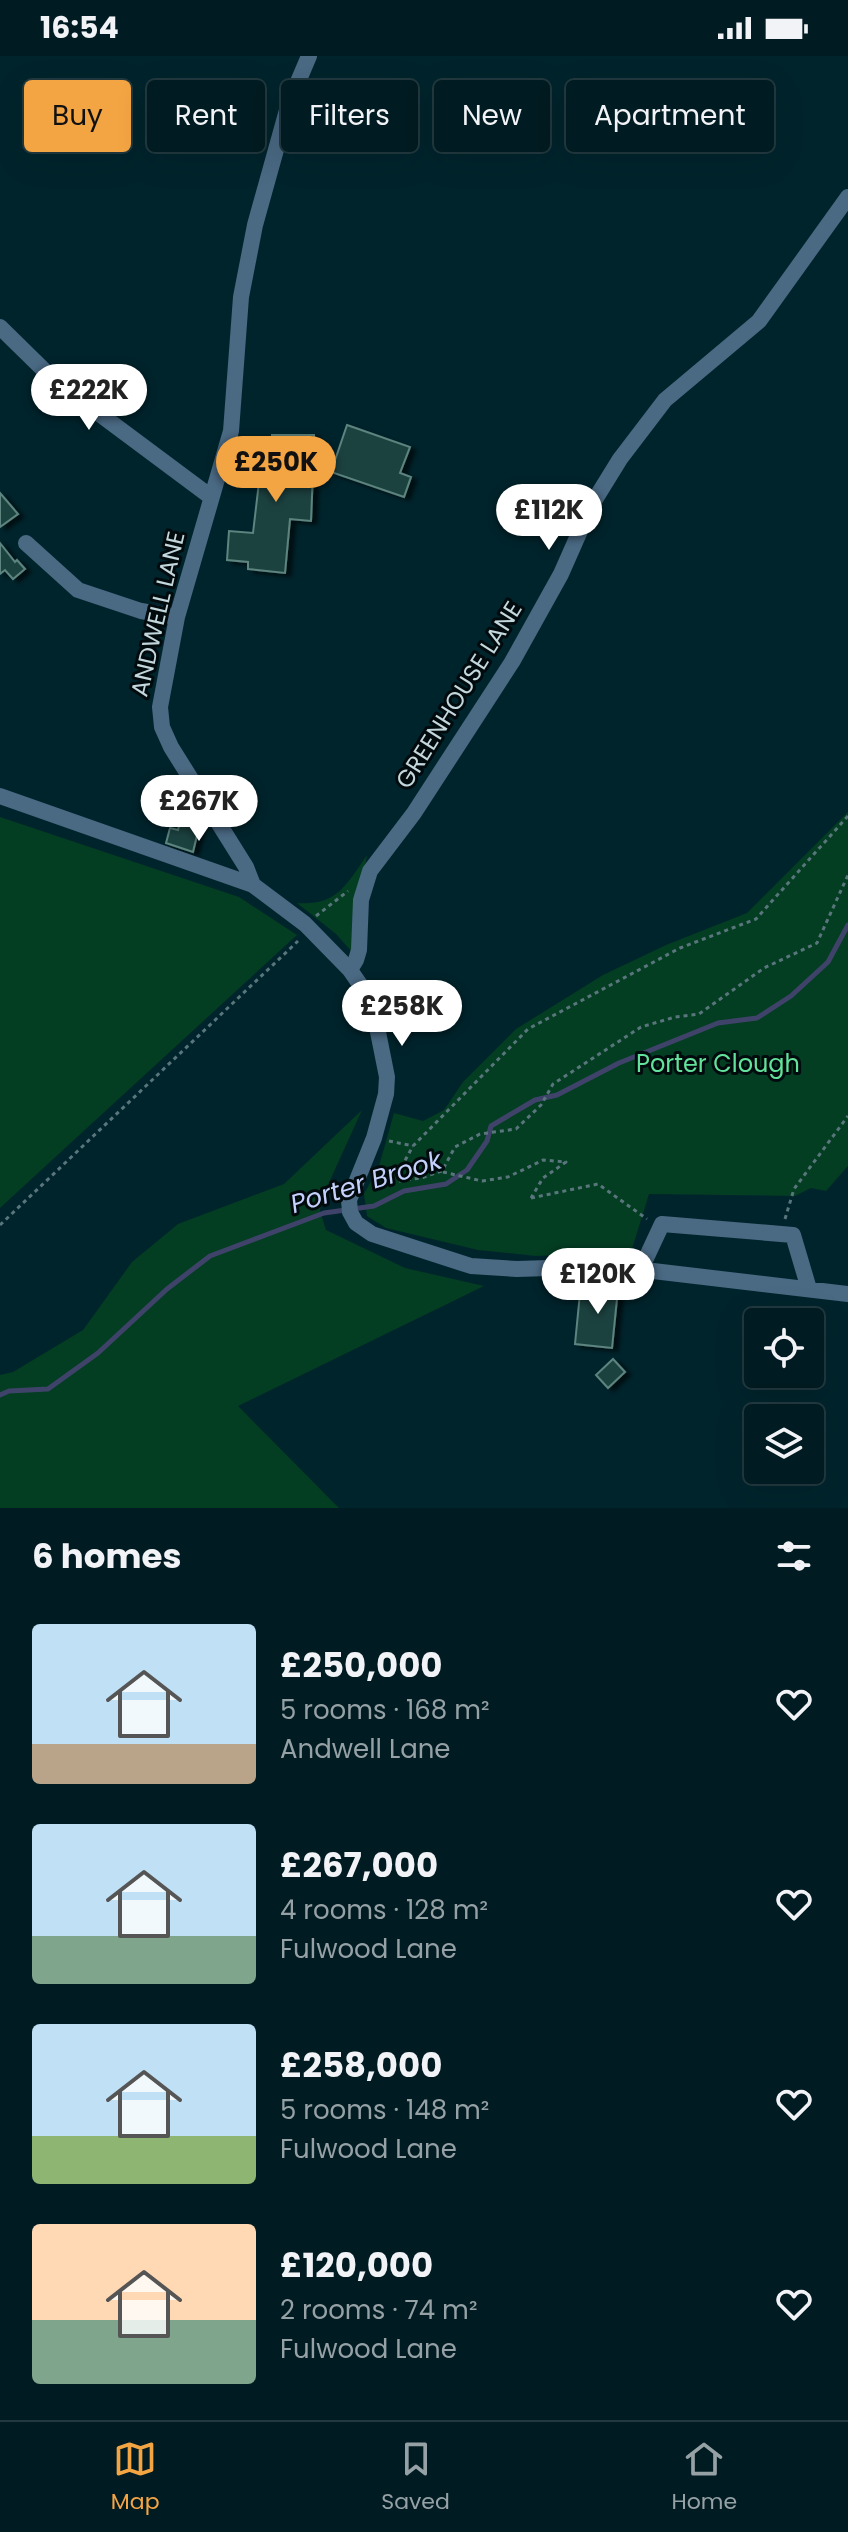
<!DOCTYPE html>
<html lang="en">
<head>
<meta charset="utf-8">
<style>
  body { margin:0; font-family:Poppins,sans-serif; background:#0e282e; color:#f1f3f6; height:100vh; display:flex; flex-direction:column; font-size:30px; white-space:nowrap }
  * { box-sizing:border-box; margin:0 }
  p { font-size:26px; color:#95a1a5 }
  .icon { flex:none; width:44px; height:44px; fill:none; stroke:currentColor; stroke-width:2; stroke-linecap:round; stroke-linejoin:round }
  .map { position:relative; height:1452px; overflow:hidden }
  .details { display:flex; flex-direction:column; background:#001b21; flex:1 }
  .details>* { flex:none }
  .guide { position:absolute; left:24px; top:24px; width:800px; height:72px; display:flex; gap:16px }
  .fabs { position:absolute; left:744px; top:1252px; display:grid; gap:16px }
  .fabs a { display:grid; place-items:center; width:80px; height:80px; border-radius:8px; background:#001b21; box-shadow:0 8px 32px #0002,0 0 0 2px #22393f; font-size:40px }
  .price { position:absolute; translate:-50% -68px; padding:0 18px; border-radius:28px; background:#fff; color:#222; font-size:26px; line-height:52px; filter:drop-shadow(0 2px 4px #0008) }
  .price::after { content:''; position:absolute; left:50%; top:48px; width:24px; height:18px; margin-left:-12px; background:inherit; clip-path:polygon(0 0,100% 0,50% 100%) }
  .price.current { background:#f3a443; color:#111 }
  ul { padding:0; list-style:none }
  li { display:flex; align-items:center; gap:24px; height:200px; padding:0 32px }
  li span { display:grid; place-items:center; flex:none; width:224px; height:160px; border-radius:8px; color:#555 }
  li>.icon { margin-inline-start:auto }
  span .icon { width:96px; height:96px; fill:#fffc; stroke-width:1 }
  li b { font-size:34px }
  h2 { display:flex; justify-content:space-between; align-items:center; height:96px; padding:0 32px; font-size:34px }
  .chip { padding:0 28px; border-radius:8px; background:#001b21; box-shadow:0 8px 32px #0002,0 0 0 2px #22393f; font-size:28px; line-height:72px }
  .chip.current { background:#f3a443; color:#111 }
  .status { display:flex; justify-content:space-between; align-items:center; height:56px; padding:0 40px; background:#001b21; direction:ltr }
  .status svg { height:22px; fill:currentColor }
  .tab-bar { display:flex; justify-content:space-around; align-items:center; height:112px; border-top:2px solid #22393f; background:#001b21; font-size:22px; color:#95a1a5 }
  .tab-bar a { display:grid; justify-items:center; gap:4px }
  .tab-bar .current { color:#f3a443 }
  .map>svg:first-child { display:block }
  .green { fill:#033d22 }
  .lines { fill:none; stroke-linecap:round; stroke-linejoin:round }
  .stream { stroke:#3f4369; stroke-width:5 }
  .building { fill:#1d433f; stroke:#5d847f; stroke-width:2; filter:url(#shadow) }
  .path { stroke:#5a767d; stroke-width:3; stroke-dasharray:4 4; stroke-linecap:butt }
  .minor { stroke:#4a6983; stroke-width:16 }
  .labels { text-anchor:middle; stroke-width:6; stroke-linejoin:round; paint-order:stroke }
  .street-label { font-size:24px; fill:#c3d7dc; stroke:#010b0e }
  .park-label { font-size:24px; fill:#62e29b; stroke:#010b0e }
  .water-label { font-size:26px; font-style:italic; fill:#c5d0fb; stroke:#010b0e }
</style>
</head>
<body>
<div class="status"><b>16:54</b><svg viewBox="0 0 49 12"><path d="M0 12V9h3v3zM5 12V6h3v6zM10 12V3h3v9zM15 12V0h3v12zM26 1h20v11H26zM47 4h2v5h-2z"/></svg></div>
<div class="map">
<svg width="848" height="1452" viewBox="0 0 848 1452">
  <defs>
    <filter id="shadow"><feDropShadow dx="5.5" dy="3" stdDeviation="2" flood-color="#0009"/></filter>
  </defs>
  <rect width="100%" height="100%" fill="#00242c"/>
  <!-- green -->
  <path class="green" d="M848,756v354l-22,25 -15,-3 -16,8 -146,-2 -18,58 -95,4 -58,-6 -92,-22 -19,-12 -3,-22 15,-28 15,-53 29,8 21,-11 19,-28 53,-53 87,-54 63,-30 81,-32z
    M0,761l239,80 58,38 -297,273z
    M367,799l-16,96 -15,-17 -39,-31c40,3 49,-18 70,-48z
    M362,1054l-40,88 -2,13 6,19 79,38 79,18 -246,120 101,102h-339v-133l13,-3 70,-42 49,-68 46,-38 106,-40z"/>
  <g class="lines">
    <!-- stream -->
    <path class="stream" d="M0,1339l9,-4 39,-2 50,-36 69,-64 43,-33 114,-43 50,-7 30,-15 42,-7 21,-14 20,-29 4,-15 44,-26 22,-5 62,-32 99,-40 39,-5 34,-22 37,-34 20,-37"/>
  </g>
  <!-- building -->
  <path class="building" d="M347,369l63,22 -10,26 11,4 -7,20 -73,-25z
    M272,379h42v12l-6,1 -2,23h7l-2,50 -21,-2 -5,54 -37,-4v-7l-21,-2 2,-29 24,2 6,-51 -15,-2 2,-16 24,2z
    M0,437l18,21 -18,13z
    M0,487l15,19 2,-2 8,9 -12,10 -8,-9 -5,4z
    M181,763l19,4 -7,29 -27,-9 4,-15 8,2z
    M601,1221l18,2 -7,69 -37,-4 5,-51 19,2z
    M613,1303l12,13 -17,16 -12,-13z"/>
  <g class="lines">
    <!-- path -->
    <path class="path" d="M316,860l32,-25
      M389,1085l24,5
      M443,1116l39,9 26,-4 35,-17 23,2 -23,16 -12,20
      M383,1127l19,-17 11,-20 115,-117 152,-81 76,-29 92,-103
      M383,1127l38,-5 21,-7 13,-24 25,-13 36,-5 25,-24 12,-21 88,-57 34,-10 24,-3 65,-46 53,-25 31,-68
      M531,1142l67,-14 49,35
      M785,1163l9,-30 54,-73
      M0,1169l298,-284"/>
    <!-- minor -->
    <path class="minor" d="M0,271l54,53 157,117
      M26,487l52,47 63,21 36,6
      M0,740l253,89 52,39 45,46 11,16 14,31 12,60 -1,17 -12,44 -25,62 1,12 6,11 16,11 99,32 46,3 94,-3 237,28
      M253,829l-7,-18 -75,-120 -9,-20 -2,-20 17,-90 54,-186 10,-134 14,-72 34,-122 20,-47
      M350,914l6,-10 3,-10 2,-50 9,-29 44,-58 98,-151 49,-88 30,-68 29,-47 45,-59 94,-79 89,-124
      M641,1213l21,-45 131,11 16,54"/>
  </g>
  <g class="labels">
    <!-- street labels -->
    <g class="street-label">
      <text transform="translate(158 558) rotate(-77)" y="8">ANDWELL LANE</text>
      <text transform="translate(459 639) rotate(-58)" y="8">GREENHOUSE LANE</text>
    </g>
    <!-- park labels -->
    <g class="park-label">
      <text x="718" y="1016">Porter Clough</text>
    </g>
    <!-- water labels -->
    <g class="water-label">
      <text transform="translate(366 1126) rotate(-17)" y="9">Porter Brook</text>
    </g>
  </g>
</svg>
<div class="fabs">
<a><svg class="icon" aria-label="locate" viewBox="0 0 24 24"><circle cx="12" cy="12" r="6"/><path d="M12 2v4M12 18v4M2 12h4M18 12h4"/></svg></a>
<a><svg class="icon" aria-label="layers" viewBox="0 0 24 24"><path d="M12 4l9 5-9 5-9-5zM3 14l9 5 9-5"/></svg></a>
</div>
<b class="price" style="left:89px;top:376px">£222K</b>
<b class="price current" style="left:276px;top:448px">£250K</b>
<b class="price" style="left:549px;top:496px">£112K</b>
<b class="price" style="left:199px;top:787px">£267K</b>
<b class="price" style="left:402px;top:992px">£258K</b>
<b class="price" style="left:598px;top:1260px">£120K</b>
<div class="guide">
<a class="chip current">Buy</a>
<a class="chip">Rent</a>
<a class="chip">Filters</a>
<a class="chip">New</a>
<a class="chip">Apartment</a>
</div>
</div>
<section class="details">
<h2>6 homes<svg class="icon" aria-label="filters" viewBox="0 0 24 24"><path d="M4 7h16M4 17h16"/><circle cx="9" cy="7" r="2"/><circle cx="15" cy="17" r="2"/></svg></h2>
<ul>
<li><span style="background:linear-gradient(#bfe0f5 75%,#b9a48a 0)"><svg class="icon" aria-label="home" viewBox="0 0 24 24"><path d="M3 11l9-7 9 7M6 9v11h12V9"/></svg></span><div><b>£250,000</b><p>5 rooms · 168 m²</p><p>Andwell Lane</p></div><svg class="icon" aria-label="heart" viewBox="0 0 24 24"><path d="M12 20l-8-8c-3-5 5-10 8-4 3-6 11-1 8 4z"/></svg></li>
<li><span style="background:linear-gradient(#bfe0f5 70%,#7fa58c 0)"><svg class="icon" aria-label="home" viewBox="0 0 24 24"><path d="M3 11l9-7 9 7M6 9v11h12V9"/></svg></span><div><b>£267,000</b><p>4 rooms · 128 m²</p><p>Fulwood Lane</p></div><svg class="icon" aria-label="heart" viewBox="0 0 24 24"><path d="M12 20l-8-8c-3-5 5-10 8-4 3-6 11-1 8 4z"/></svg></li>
<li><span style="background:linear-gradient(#bfe0f5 70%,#8fb573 0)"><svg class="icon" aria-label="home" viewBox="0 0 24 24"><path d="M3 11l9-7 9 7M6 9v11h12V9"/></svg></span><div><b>£258,000</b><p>5 rooms · 148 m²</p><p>Fulwood Lane</p></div><svg class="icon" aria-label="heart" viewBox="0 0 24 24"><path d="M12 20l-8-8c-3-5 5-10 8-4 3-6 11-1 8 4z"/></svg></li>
<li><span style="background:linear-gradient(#ffd9b3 60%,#7fa58c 0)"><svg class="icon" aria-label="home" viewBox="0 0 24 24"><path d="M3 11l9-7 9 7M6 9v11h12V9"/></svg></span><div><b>£120,000</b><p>2 rooms · 74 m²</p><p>Fulwood Lane</p></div><svg class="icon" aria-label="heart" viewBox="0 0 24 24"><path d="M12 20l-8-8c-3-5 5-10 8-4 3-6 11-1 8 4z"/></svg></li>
</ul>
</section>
<nav class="tab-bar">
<a class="current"><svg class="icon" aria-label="map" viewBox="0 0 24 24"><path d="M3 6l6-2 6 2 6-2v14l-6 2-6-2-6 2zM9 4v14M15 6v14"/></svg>Map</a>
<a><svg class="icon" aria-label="saved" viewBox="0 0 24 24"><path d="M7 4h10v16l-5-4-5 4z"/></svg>Saved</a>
<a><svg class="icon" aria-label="home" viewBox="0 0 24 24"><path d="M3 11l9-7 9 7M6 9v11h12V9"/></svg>Home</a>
</nav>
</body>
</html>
